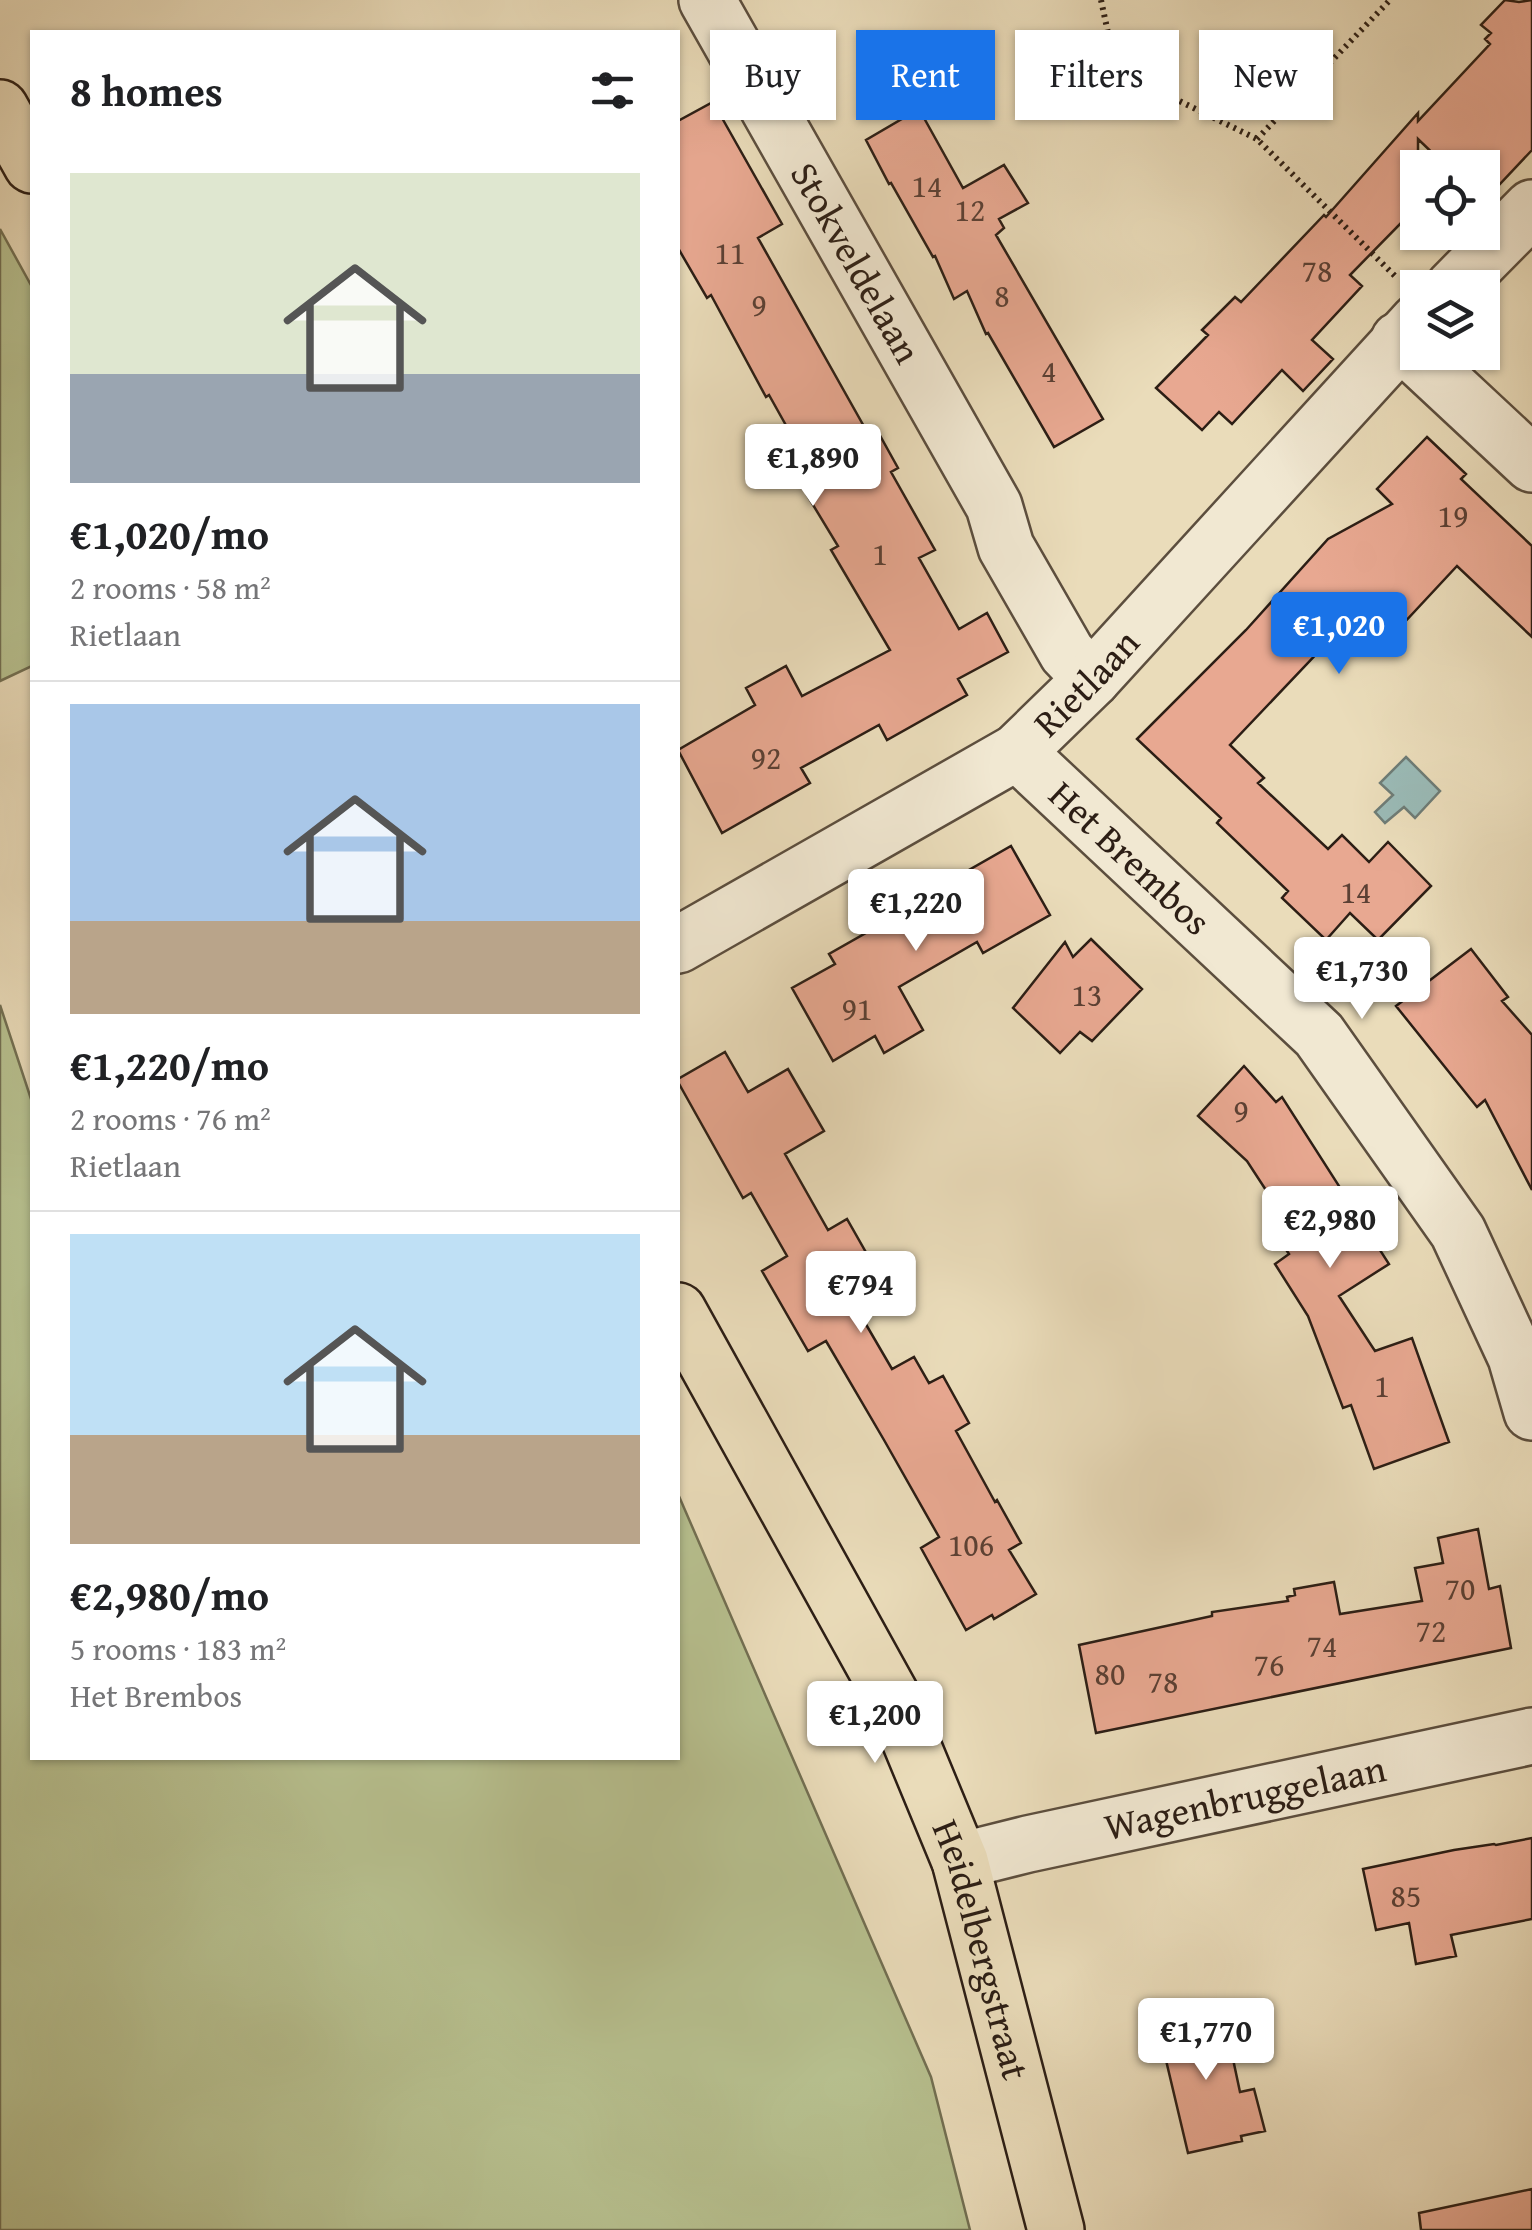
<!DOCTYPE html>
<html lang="en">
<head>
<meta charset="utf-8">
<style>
  body { margin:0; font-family:"Gentium Book Plus",serif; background:#f6f6f6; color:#202124; height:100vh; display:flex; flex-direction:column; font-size:38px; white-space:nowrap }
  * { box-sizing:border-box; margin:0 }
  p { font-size:32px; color:#757577 }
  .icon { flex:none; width:55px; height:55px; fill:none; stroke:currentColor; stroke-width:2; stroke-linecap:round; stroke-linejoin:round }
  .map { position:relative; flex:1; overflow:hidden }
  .sheet { position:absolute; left:30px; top:30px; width:650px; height:1730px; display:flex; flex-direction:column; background:#fff; border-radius:0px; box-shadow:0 2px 8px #0004 }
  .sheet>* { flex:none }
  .hud { position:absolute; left:710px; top:30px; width:670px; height:90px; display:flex; gap:20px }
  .buttons { position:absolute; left:1400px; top:150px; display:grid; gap:20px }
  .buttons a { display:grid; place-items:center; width:100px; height:100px; border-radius:0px; background:#fff; box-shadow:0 2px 8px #0004; font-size:50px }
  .price { position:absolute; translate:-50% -85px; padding:0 22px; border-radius:10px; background:#fff; color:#222; font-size:32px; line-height:65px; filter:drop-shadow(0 2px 5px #0008) }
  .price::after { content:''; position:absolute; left:50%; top:60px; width:30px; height:22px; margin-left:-15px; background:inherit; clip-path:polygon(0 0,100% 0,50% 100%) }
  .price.on { background:#1a73e8; color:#fff }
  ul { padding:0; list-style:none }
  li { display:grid; align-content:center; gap:20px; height:530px; padding:0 40px }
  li+li { border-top:2px solid #e0e0e0 }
  li span { display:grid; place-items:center; height:310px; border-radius:0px; color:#555 }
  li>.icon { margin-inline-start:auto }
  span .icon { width:180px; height:180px; fill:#fffc; stroke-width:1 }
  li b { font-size:42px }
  h2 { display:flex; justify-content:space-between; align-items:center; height:120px; padding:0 40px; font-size:42px }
  .pill { padding:0 35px; border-radius:0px; background:#fff; box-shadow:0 2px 8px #0004; font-size:35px; line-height:90px }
  .pill.on { background:#1a73e8; color:#fff }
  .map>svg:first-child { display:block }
  .green { fill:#b7c08f; stroke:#726f52; stroke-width:2.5 }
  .water { fill:#9abab6; stroke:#6e7c76; stroke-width:2.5 }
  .building { fill:#e8a891; stroke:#2c1e15; stroke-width:2.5 }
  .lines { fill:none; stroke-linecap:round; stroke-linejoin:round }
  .minor-casing { stroke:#5c4e3e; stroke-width:60 }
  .major-casing { stroke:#2c1e15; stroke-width:60 }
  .path { stroke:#2c1e15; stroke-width:6; stroke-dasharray:2.5 5; stroke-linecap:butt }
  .minor { stroke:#f1e8d2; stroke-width:55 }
  .major { stroke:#eadcba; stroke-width:55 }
  .labels { text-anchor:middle; stroke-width:10; stroke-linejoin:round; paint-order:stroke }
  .number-label { font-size:32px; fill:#5b4034 }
  .street-label { font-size:38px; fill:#2c1e15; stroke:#f1e8d2 }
</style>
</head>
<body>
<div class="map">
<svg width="1532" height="2230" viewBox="0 0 1532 2230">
  <rect width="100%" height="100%" fill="#eadcba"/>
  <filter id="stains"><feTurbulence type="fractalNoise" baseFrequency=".002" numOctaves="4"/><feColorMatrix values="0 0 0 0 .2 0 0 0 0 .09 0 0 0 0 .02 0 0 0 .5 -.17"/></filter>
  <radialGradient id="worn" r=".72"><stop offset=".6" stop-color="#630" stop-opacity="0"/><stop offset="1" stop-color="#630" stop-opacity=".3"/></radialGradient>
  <!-- green -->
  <path class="green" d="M0,229l32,58v379l-32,15z
    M0,1005l32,97v656h646v-264l253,583 39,153h-970z"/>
  <!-- water -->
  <path class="water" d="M1406,757l34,34 -25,27 -11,-11 -19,16 -10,-11 18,-17 -13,-12z"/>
  <!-- building -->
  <path class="building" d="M1505,0l14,2 13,-2v150l-49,52 -1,-34h-34l-30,-29v100l-18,-15 -50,51 12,11 -50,54 21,19 -30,32 -21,-21 -50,54 -13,-12 -17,18 -46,-42 52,-53 -6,-5 33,-33 6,5 83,-87 2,2 92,-104v8l72,-77 -5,-5 6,-6 -10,-8z
    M713,102l69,122 -24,14 112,199 8,-5 20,36 -7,4 44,78 -16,8 40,71 28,-16 21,39 -50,27 9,16 -80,45 -8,-15 -78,43 9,15 -88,50 -44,-83 77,-45 -9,-17 40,-22 16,30 88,-46 -59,-100 7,-4 -31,-51 14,-7 -52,-93 -3,2 -55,-102 -4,3 -29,-50v-127z
    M919,109l44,79 41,-23 24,38 -29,16 5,9 -8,7 107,184 -49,28 -66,-114 -2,1 -19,-43 -13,8 -19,-43 -2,1 -42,-74 -2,1 -23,-44z
    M1427,437l39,37 -5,5 71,67v91l-75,-71 -83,89 -31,-29 -113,119 34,33 -6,5 70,66 14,-14 27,27 19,-20 43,44 -53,54 -28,-27 -24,27 -44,-42 6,-7 -71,-68 4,-5 -84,-79 109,-109 82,-91 64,-35 -15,-15z
    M1011,846l39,69 -67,38 -6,-11 -78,45 24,43 -39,23 -9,-17 -42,25 -41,-73 43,-24 -6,-10 93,-53 -2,-3z
    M1091,939l51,50 -50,52 -12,-9 -20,21 -47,-45 52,-66 8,15z
    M1471,949l37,48 -6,4 30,34v155l-47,-90 -8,7 -81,-101z
    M725,1052l23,40 40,-23 36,62 -39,23 43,76 19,-11 25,44 -6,3 8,14 -24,17 42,72 22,-12 15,26 14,-7 26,47 -13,8 39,71 2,-2 24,43 -12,7 27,44 -42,25 -2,-4 -26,15 -45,-82 18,-11 -55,-97 -58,-99 -18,10 -46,-80 25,-15 -36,-63 -8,5 -65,-116v-3z
    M1244,1066l32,36 6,-5 107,167 -50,32 36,55 37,-13 37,104 -75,27 -23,-64 -8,3 -35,-92 -33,-52 14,-10 -14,-21 13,-9 -41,-63 -49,-45z
    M1478,1529l11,60 11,-3 11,62 -415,85 -17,-88 133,-29v-4l76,-11 -1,-4 8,-2 -1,-6 40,-7 6,32 82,-13 -7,-33 28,-5 -5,-25z
    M1532,1838v81l-81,16 5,21 -40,8 -7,-41 -33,7 -13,-61 91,-19 40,-6 2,1z
    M1210,2006l8,41 12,-2 10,47 14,-3 11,42 -24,5 1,5 -54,12 -32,-135z
    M1532,2189v41h-111l-2,-17z"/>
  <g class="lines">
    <defs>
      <g id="minor">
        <path id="s1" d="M707,0l287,506 12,41 61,106 25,26"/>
        <path d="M1453,288l79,-80"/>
        <path d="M1399,340l133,124"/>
        <path id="s2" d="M1017,752l302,283 139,197 58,125 16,55"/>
        <path id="s3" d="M678,945l339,-193 75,-73 326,-357"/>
        <path id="s4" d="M960,1861l68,-17 504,-108"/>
      </g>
      <g id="major">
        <path d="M0,108l32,57"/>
        <path id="s5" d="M678,1311l215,388 67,162 96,369"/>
      </g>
    </defs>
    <!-- minor casing -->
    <use href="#minor" class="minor-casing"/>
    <!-- major casing -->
    <use href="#major" class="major-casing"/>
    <!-- path -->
    <path class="path" d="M1101,0l15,70 141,69 138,137
      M1257,139l133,-139"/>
    <!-- minor -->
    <use href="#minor" class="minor"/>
    <!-- major -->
    <use href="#major" class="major"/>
  </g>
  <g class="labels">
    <!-- number labels -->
    <g class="number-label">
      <text x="927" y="197">14</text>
      <text x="970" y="221">12</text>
      <text x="730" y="264">11</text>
      <text x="1317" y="282">78</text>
      <text x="1002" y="307">8</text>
      <text x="759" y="316">9</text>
      <text x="1049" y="382">4</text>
      <text x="1453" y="527">19</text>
      <text x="880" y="565">1</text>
      <text x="766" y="769">92</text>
      <text x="1356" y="903">14</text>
      <text x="1087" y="1006">13</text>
      <text x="857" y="1020">91</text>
      <text x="1241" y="1122">9</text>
      <text x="1382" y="1397">1</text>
      <text x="971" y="1556">106</text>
      <text x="1460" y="1600">70</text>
      <text x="1431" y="1642">72</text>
      <text x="1322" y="1657">74</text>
      <text x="1269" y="1676">76</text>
      <text x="1110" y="1685">80</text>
      <text x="1163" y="1693">78</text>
      <text x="1406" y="1907">85</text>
    </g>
    <!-- street labels -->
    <g class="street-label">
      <text dy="13" stroke="none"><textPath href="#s1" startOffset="302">Stokveldelaan</textPath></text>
      <text dy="13" stroke="none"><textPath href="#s3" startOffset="488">Rietlaan</textPath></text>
      <text dy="13" stroke="none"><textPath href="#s2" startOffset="155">Het Brembos</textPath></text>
      <text dy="13" stroke="none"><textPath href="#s4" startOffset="292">Wagenbruggelaan</textPath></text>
      <text dy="13" stroke="none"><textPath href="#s5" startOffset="710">Heidelbergstraat</textPath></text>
    </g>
  </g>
  <rect width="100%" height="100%" filter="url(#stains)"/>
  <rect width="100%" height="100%" fill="url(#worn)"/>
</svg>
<div class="buttons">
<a><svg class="icon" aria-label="locate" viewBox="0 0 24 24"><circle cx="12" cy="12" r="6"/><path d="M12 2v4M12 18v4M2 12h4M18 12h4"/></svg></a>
<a><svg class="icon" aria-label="layers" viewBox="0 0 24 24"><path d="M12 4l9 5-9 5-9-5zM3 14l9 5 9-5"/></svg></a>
</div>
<b class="price" style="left:813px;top:509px">€1,890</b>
<b class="price on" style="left:1339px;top:677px">€1,020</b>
<b class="price" style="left:916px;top:954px">€1,220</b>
<b class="price" style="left:1362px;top:1022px">€1,730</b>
<b class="price" style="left:1330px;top:1271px">€2,980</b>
<b class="price" style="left:861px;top:1336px">€794</b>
<b class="price" style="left:875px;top:1766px">€1,200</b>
<b class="price" style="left:1206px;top:2083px">€1,770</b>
<div class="hud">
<a class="pill">Buy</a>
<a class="pill on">Rent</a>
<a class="pill">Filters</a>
<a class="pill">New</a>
</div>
<section class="sheet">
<h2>8 homes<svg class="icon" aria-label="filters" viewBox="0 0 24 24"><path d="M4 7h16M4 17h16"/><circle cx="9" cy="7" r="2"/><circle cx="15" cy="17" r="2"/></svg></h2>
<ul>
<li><span style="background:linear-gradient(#dfe7d0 65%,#9aa5b1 0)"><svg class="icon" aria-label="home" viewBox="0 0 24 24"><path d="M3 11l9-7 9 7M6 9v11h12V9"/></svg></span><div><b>€1,020/mo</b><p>2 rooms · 58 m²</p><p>Rietlaan</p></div></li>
<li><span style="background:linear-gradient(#a9c7e8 70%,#b9a48a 0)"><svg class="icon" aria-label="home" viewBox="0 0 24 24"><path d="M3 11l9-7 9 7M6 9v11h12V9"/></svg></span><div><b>€1,220/mo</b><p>2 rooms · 76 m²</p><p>Rietlaan</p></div></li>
<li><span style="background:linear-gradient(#bfe0f5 65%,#b9a48a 0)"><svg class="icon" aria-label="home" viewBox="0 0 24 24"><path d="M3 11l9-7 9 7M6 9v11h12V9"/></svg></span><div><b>€2,980/mo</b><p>5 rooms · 183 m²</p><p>Het Brembos</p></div></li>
</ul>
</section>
</div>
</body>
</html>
